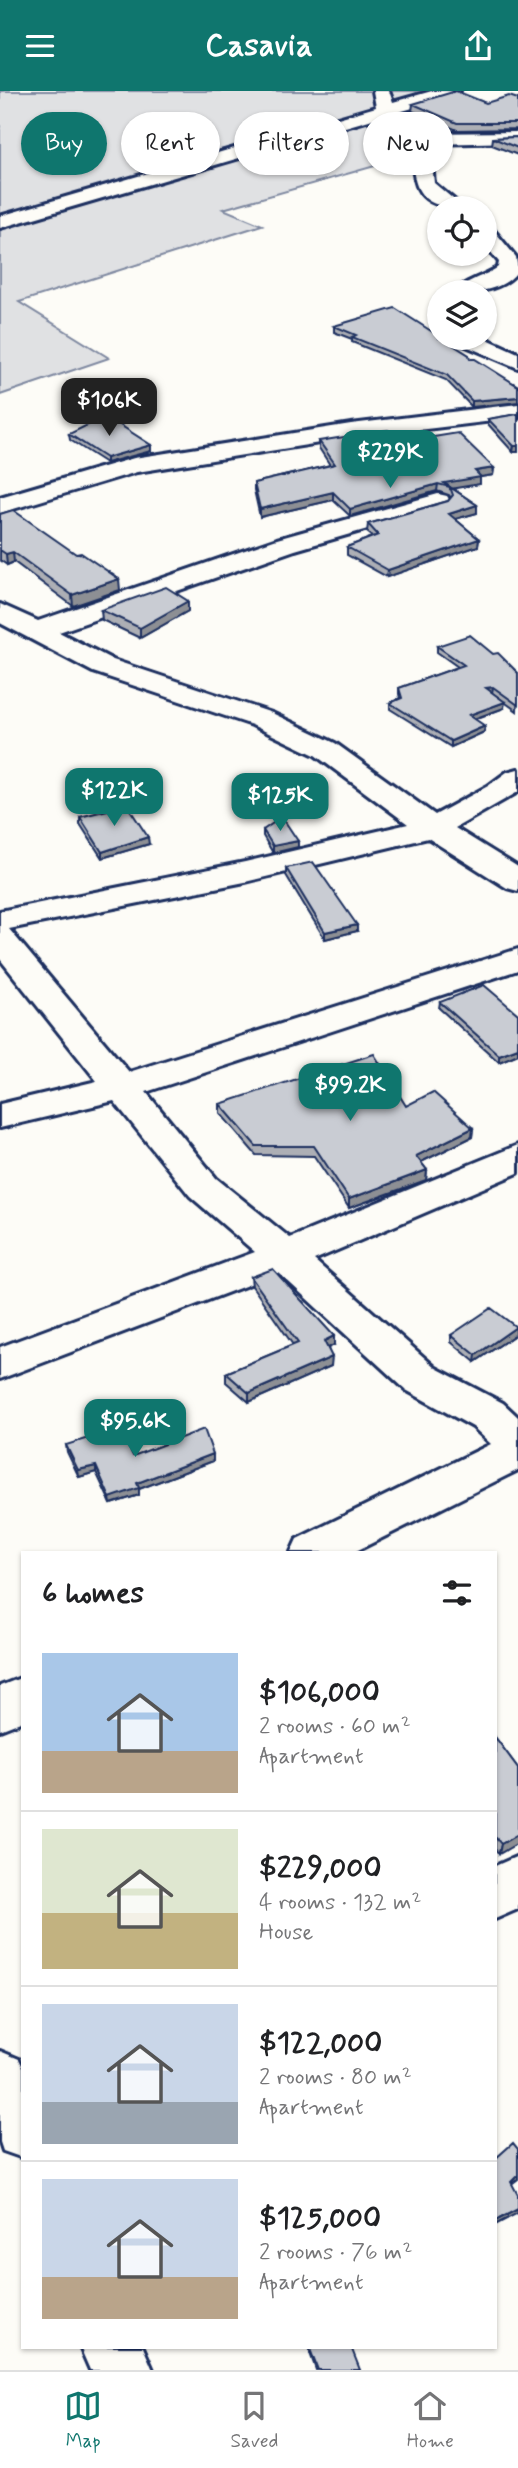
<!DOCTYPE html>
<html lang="en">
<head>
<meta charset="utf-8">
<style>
  body { margin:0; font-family:Mynerve,sans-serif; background:#f6f6f6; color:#202124; height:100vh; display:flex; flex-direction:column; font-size:26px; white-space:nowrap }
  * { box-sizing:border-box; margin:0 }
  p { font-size:23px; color:#757577 }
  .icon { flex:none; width:38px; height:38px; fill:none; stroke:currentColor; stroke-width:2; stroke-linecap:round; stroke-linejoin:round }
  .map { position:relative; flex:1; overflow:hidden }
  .details { position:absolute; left:21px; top:1460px; width:476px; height:798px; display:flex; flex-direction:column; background:#fff; border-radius:0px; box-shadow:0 2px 5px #0004 }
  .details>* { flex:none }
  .banner { position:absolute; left:21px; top:21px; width:476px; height:63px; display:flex; gap:14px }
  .buttons { position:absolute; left:427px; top:105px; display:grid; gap:14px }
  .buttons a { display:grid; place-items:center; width:70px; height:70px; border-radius:50%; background:#fff; box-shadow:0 2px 5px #0004; font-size:35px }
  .price { position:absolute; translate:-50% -60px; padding:0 16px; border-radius:14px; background:#0f766e; color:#fff; font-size:23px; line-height:46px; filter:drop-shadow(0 2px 4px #0008) }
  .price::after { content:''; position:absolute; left:50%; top:42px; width:21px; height:16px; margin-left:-10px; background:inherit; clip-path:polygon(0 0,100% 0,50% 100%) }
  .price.selected { background:#222; color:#fff }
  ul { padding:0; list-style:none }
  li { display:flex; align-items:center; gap:21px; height:175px; padding:0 21px }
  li+li { border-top:2px solid #e0e0e0 }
  li span { display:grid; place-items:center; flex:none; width:196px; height:140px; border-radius:0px; color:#555 }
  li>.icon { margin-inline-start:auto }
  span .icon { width:84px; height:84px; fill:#fffc; stroke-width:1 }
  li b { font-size:30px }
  h2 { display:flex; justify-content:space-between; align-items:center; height:84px; padding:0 21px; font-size:30px }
  .tag { padding:0 24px; border-radius:32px; background:#fff; box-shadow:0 2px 5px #0004; font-size:24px; line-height:63px }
  .tag.selected { background:#0f766e; color:#fff }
  header { display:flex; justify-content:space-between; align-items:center; height:91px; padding:0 21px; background:#0f766e; color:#fff; font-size:32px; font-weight:700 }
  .tabs { display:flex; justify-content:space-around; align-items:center; height:98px; border-top:2px solid #e0e0e0; background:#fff; font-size:19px; color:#757577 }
  .tabs a { display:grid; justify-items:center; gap:4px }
  .tabs .selected { color:#0f766e }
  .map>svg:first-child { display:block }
  .green { fill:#e0e1e3; stroke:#7e88a0; stroke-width:2 }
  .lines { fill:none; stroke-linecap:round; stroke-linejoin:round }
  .minor-casing { stroke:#1b2f5e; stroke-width:6 }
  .minor { fill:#fdfcf7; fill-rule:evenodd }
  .wall { fill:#adafb5; stroke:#1b2f5e; stroke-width:2 }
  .shaded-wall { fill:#8d8f94; stroke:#1b2f5e; stroke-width:2 }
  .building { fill:#c9ccd3; stroke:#1b2f5e; stroke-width:2 }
</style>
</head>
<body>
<header><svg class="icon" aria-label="menu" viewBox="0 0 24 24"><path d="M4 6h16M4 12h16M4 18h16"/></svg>Casavia<svg class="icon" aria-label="share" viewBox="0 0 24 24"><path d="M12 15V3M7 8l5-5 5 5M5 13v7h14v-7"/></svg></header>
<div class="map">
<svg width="518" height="2279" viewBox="0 0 518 2279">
  <rect width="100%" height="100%" fill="#fdfcf7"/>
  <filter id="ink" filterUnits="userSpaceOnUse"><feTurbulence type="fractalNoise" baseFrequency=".0143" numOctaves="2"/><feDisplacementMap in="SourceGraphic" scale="14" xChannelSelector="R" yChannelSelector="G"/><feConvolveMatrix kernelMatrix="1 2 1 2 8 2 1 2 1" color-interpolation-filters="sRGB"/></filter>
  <g filter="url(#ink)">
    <!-- green -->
    <path class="green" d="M0,0h431l-12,5 76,36 -272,77 39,16 -243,77 90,56 -109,37z"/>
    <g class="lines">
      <defs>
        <path id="minor" d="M373,0h16l4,11 39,-11h28l-3,4 -58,17 25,21 94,-1v10l-88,2 4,39 30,25c-52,0 -50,-25 -53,-67l-28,-25 -383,112v-12l376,-109z
          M485,135l7,2 24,29 2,14c-16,20 -39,21 -63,21 8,-11 31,-16 43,-25l1,-5 -14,-17z
          M456,247h29l33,15v15l-59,-25z
          M518,313v14l-167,20 -214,34 -137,41v-16l134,-39 217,-34z
          M438,403l9,2 3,5 -3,5 -152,44 -236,82 54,28 159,53 63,30 100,72 53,-29 19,-14 11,-3v23l-63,36 63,39v24l-11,-3 -79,-50 -183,44 -236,47 120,143 389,-123v21l-372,122 70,86 74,60 228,-93v28l-204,87 122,108 67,35 15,14v53l-164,82h-63l6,-13 194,-95 -18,-17 -67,-37 -127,-117 -279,106v-32l255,-95 -65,-56 -76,-95 -114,27v-24l97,-23 -97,-122v-48l245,-49 163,-38 -93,-69 -63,-30 -159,-53 -93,-49v-19l38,17 239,-82z
          M23,1586v44l-23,9v-44z
          M518,1765v53l-23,10v-53z
          M0,1960l19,8 4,8v91l-20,-7 -3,-9z
          M80,2256h63l10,23h-63z"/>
      </defs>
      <!-- minor casing -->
      <use href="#minor" class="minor-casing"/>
      <!-- minor -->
      <use href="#minor" class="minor"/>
    </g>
    <!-- wall -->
    <path class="wall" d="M518,8v30l-61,1 -45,-19 1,-7 73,-1z
      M518,46v18l-26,-10 1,-7z
      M334,235l136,33 48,27 -46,21 -26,-27 -94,-38v-3l-18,-7z
      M518,323l-5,38 -25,-28v-5z
      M69,343l82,11v6l-45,12 -36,-23z
      M319,350l84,1 91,26 -1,7 -13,2v7l-28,4 25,17v8l-22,6 24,20 -1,7 -91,31 -40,-22v-8l26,-10 -6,-5 1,-8 80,-23 3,-3 -2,-3 -12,-4 -87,25 -17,-16 -73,17 -6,-27v-7l76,-18 -11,-17z
      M0,423l120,76 -47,16 -59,-44 -7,3 -7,-5z
      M188,510v10l-48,27 -38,-18 -1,-10z
      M437,555l56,8 25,19 -1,38 -25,-18 12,15 -29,11 9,13 -33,15 -61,-38v-6l10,-5 -1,-4v-6l59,-21 -21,-15z
      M80,726l69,27 -47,14 -22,-34z
      M263,739l35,17 -25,6 -10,-17z
      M286,777l71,63 -32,8 -39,-64z
      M440,911l78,12v40l-19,8 -60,-54z
      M220,1013l186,2 67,22 -1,9 -51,25 6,8 -1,10 -77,28 -35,-52 -58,-1 -36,-42z
      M251,1186l83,68 -6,3 3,18 -82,36 -23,-20v-9l67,-28 -41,-59z
      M516,1236v7l-41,28 -24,-20v-7z
      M66,1354l67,11 80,-2v7l-74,28v6l-28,9 -15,-32 -17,5 -12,-25z
      M495,1646l23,31 -19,86 -4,-5z
      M310,2258l50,21h-44l-6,-17z"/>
    <!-- shaded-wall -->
    <path class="shaded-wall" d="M518,306v5l-46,5v-6z
      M151,354v6l-45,12v-5z
      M514,355h4v6h-5z
      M494,377l-1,7 -13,2v7l-30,5v-2l-6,-4 31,-12z
      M438,393l-1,7 -87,25v-7z
      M333,401v8l-73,17v-8z
      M477,414v8l-29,8 1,-7z
      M479,448l-1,7 -91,31 1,-7z
      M13,461l1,10 -7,3 -1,-11z
      M119,488l1,11 -47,16 -1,-11z
      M188,510v10l-48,27v-10z
      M493,596l-1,6 -6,-5z
      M505,611l-1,6 -36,13 1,-6z
      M485,635l-1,6 -33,15v-6z
      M148,746l1,7 -47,14v-6z
      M298,750v6l-25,6v-7z
      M357,834v6l-32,8v-7z
      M518,957v6l-19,8v-7z
      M473,1037l-1,9 -57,28 1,-9z
      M427,1079l-1,10 -77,28v-9z
      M516,1236v7l-41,28 1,-7z
      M334,1245v9l-10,5v-9z
      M332,1266l-1,9 -82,36v-9z
      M213,1363v7l-74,28v6l-28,9 -1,-6 27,-15z
      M96,1375v6l-17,5 -1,-7z
      M518,1743v9l-19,11 2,-10z
      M518,2084v4l-9,7 2,-4z
      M518,2118v4l-23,12v-4z"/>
    <!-- building -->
    <path class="building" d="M456,0l30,12 23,-7 9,3v24h-61l-44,-19z
      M518,46v11l-25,-10z
      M395,217l44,28v2h3l27,17 1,4h5l43,27v11l-46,4 -25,-26 -95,-38 4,-2 -22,-9z
      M518,323v32h-4l-26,-27z
      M106,325l45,29 -45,13 -37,-24z
      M388,339l15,12 55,-9 36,35 -19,3 6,6 -37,6 33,22 -28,9 30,25 -91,31 -41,-23 31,-12 -10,-11 80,-23 5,-6 -3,-8 -12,-3 -88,25 -17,-17 -73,17 -6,-26 81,-19 -16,-23z
      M13,419l63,44 5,-1 38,26 -47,16 -59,-43 -7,2 -6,-4v-36z
      M166,496l22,14 -48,27 -39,-18z
      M470,544l23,19 5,-1 20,20v32l-25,-18 -7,1 19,14 -36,13 16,11 -34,15 -61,-38 12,-5 -3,-10 65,-23 -27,-19z
      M127,714l21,32 -46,15 -22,-35z
      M282,726l16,24 -25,5 -10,-16z
      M313,771l44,63 -32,7 -39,-64z
      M484,894l34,29v34l-19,7 -59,-53z
      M374,963l32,52 27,-14 40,36 -57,28 11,14 -78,29 -35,-53h-58l-36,-42z
      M273,1178l61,67 -10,5 8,16 -83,36 -23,-20 72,-30 -47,-66z
      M491,1217l25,19 -40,28 -25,-20z
      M120,1337l13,28 71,-27 9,25 -76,29 2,5 -29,10 -14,-32 -18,4 -12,-25z
      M495,1646l23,31v66l-17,10 -6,-7z
      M513,2052l5,6v26l-7,7 7,13v14l-23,12v-62z
      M316,2256h35l9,23h-42l-8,-21z"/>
  </g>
</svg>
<div class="buttons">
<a><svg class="icon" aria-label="locate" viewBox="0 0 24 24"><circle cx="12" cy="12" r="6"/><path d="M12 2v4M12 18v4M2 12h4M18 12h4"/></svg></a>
<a><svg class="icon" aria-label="layers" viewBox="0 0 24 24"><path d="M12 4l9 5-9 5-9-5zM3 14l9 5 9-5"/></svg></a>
</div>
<b class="price selected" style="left:109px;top:347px">$106K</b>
<b class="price" style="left:390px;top:399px">$229K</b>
<b class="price" style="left:114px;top:737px">$122K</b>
<b class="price" style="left:280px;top:742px">$125K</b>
<b class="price" style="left:350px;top:1032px">$99.2K</b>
<b class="price" style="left:135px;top:1368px">$95.6K</b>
<div class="banner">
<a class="tag selected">Buy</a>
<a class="tag">Rent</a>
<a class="tag">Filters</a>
<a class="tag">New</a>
</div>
<section class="details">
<h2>6 homes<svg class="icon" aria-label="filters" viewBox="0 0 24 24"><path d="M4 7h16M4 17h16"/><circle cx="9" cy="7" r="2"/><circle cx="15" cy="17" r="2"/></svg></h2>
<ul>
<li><span style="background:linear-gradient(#a9c7e8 70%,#b9a48a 0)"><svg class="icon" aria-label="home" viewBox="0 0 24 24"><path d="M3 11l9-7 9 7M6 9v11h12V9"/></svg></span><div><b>$106,000</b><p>2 rooms · 60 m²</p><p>Apartment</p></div></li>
<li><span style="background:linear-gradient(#dfe7d0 60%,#c2b280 0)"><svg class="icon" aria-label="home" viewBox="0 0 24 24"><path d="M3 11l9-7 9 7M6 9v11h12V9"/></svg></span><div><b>$229,000</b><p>4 rooms · 132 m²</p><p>House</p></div></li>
<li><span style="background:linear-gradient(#c9d6e8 70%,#9aa5b1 0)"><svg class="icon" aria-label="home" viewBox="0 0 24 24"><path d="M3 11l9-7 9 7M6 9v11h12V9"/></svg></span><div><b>$122,000</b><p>2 rooms · 80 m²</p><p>Apartment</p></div></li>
<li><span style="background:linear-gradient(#c9d6e8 70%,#b9a48a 0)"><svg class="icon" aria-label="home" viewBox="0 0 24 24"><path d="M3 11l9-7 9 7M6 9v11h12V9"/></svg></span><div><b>$125,000</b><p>2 rooms · 76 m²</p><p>Apartment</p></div></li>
</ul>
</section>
</div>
<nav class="tabs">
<a class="selected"><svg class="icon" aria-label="map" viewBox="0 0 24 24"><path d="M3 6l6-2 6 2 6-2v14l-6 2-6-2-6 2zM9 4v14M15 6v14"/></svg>Map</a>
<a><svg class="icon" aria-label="saved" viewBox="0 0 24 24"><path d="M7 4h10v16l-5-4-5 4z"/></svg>Saved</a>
<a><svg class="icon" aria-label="home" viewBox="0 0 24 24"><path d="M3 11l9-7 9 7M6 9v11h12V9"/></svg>Home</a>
</nav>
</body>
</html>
